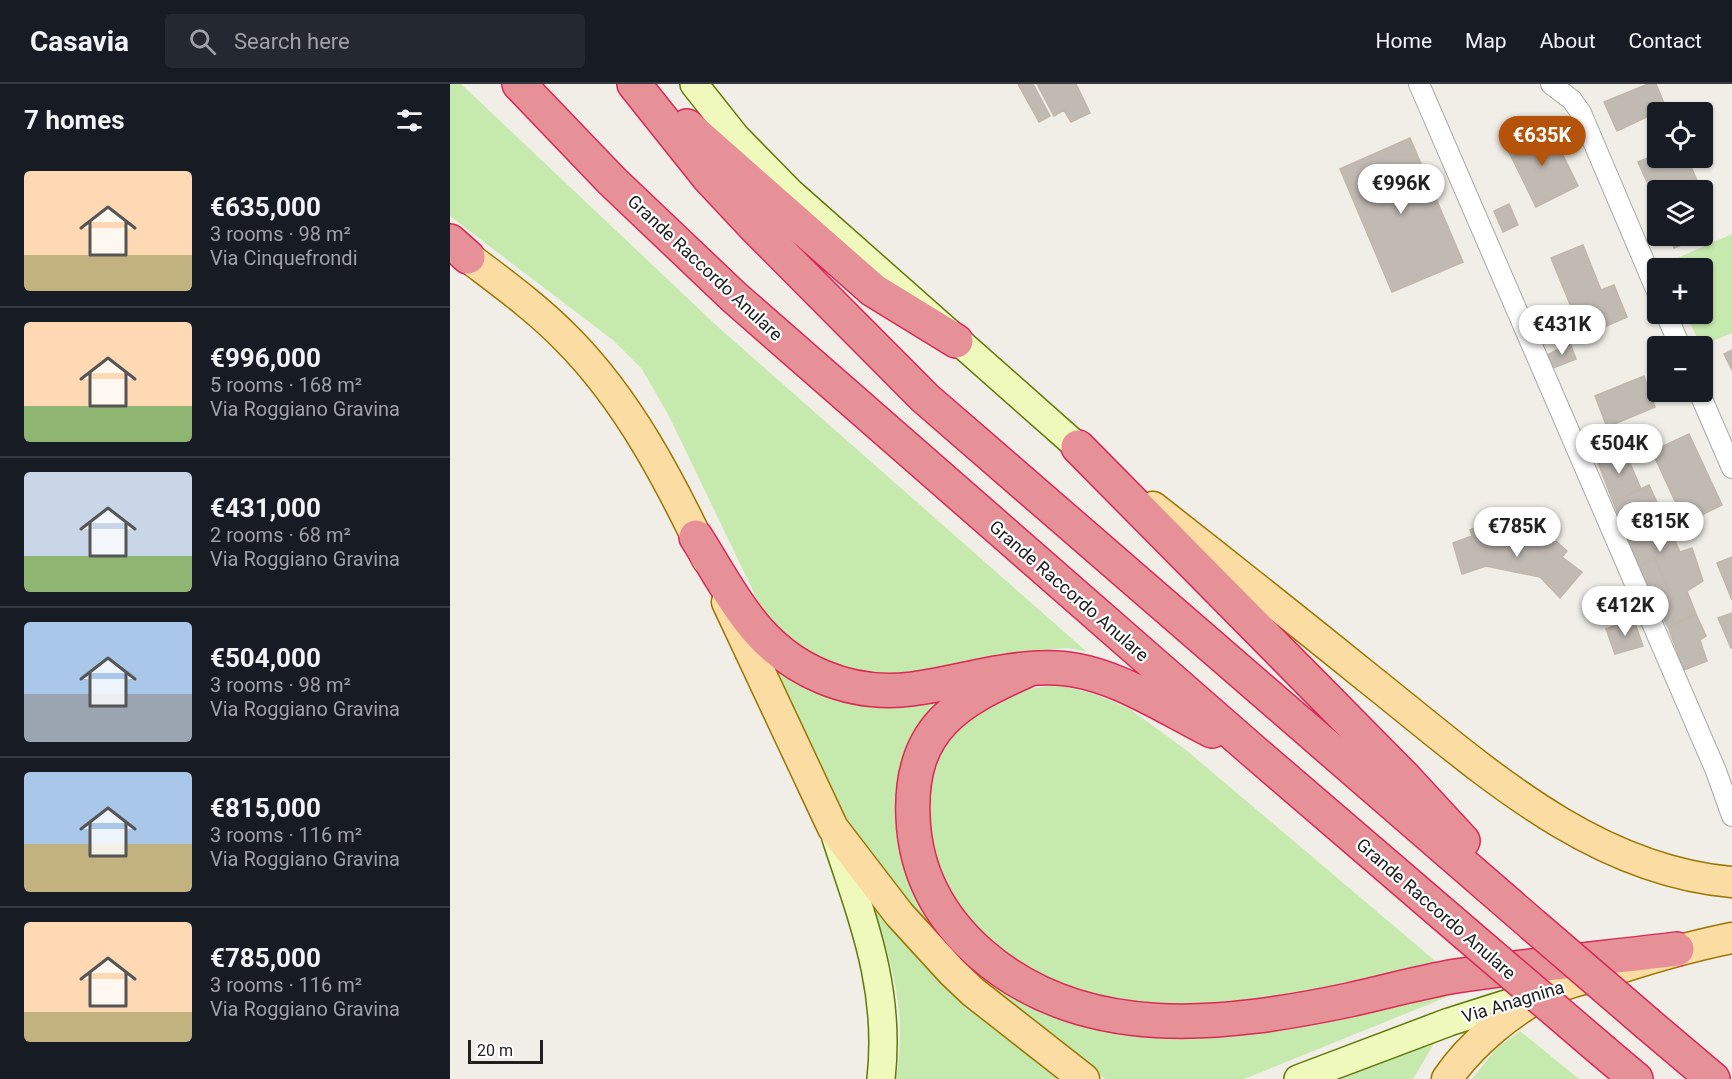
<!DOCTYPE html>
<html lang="en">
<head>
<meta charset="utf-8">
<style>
  body { margin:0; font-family:Roboto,sans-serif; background:#242831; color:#f1f3f6; height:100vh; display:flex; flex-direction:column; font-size:22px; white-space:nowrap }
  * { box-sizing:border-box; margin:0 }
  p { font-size:20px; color:#9ea1a6 }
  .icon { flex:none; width:33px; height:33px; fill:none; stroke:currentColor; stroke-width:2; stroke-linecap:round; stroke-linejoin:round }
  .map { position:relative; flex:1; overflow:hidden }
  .side { display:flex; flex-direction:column; background:#171b24; width:450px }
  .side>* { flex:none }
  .tools { position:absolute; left:1197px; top:18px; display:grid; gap:12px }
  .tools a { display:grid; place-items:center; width:66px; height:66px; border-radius:6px; background:#171b24; box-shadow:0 2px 4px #0004; font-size:30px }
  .scale { position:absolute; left:18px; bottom:15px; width:75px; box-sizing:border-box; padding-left:6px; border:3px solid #202020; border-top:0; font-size:16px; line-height:21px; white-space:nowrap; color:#202020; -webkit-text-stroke:4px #fff; paint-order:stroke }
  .price { position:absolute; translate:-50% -51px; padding:0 14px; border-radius:21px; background:#fff; color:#222; font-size:20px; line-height:39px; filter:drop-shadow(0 2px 3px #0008) }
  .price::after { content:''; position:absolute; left:50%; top:36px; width:18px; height:14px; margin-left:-9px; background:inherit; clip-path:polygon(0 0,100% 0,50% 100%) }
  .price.active { background:#b45309; color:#fff }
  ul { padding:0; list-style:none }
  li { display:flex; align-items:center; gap:18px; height:150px; padding:0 24px }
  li+li { border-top:2px solid #363941 }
  li span { display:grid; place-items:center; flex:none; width:168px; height:120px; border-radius:6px; color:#555 }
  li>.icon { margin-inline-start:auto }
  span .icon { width:72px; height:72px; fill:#fffc; stroke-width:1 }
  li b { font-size:26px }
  h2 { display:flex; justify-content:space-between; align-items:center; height:72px; padding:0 24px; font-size:26px }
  header { display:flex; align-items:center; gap:36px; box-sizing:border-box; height:84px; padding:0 30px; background:#171b24; border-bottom:2px solid #363941 }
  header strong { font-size:28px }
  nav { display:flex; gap:33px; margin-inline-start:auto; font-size:21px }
  .search { width:420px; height:54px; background:#242831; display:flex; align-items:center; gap:15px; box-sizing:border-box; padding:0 21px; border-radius:6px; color:#9ea1a6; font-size:22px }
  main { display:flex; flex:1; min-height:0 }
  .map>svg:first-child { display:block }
  .grass { fill:#c6e9ae }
  .building { fill:#c1bab3; stroke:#c2b6a9; stroke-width:1.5 }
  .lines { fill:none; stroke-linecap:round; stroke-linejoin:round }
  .minor-casing { stroke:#a7a7a7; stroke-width:22 }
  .secondary-casing { stroke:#617807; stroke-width:30 }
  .primary-casing { stroke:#9a7502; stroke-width:33 }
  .motorway-casing { stroke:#d92956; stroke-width:36 }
  .minor { stroke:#fff; stroke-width:20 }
  .secondary { stroke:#f0f9bc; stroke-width:27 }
  .primary { stroke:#fbdca2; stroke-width:30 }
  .motorway { stroke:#e69098; stroke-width:33 }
  .motorway-bridge-casing { stroke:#d92956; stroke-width:36; stroke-linecap:butt }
  .motorway-bridge { stroke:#e69098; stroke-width:33 }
  .labels { text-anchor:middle; stroke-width:4.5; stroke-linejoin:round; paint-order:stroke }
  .street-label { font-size:18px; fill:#202020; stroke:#fff }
</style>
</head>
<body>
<header>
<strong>Casavia</strong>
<div class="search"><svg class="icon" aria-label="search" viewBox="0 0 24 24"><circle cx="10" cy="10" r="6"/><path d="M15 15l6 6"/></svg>Search here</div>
<nav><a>Home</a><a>Map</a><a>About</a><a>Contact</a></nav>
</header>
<main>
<section class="side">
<h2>7 homes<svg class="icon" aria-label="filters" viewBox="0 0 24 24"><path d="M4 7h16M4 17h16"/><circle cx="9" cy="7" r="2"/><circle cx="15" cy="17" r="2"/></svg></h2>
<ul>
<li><span style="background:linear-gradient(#ffd9b3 70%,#c2b280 0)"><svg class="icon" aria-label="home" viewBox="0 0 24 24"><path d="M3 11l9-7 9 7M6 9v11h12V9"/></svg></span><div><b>€635,000</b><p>3 rooms · 98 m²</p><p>Via Cinquefrondi</p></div></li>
<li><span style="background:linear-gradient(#ffd9b3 70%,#8fb573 0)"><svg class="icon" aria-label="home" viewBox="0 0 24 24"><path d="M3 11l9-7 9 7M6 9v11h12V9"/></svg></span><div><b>€996,000</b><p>5 rooms · 168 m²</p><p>Via Roggiano Gravina</p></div></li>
<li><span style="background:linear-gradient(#c9d6e8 70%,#8fb573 0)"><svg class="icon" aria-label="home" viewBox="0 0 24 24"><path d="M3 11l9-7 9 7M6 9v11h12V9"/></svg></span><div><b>€431,000</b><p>2 rooms · 68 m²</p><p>Via Roggiano Gravina</p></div></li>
<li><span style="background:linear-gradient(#a9c7e8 60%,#9aa5b1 0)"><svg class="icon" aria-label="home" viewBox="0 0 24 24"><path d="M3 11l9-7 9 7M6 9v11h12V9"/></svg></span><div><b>€504,000</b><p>3 rooms · 98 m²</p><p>Via Roggiano Gravina</p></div></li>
<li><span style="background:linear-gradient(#a9c7e8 60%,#c2b280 0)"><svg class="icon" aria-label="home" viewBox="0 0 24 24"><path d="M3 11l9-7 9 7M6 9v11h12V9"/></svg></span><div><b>€815,000</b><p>3 rooms · 116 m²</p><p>Via Roggiano Gravina</p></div></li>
<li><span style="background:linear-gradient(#ffd9b3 75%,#c2b280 0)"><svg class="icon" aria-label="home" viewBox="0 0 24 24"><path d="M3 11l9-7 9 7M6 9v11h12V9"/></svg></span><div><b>€785,000</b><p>3 rooms · 116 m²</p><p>Via Roggiano Gravina</p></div></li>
</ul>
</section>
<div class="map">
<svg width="1282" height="995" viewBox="0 0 1282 995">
  <rect width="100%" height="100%" fill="#f0eee7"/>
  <!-- grass -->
  <path class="grass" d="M0,0h11l257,243 369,325 -20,-4 -66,6 -53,13 -57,9 -34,-3 -49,-19 -30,-25 -20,-28 -89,-185 -27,-47 -28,-28 -164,-125z
    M1282,150v99l-31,13 -15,-32h16v-46h-36l-2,-4z
    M312,577l38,24 23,8 137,-4 -27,21 -18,183 149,123 405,-28 -225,91h-139l-143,-113 -70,-82 -31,-39 -36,-61z
    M600,602l16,1 29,7 35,15 56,41 254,215 -192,38 -60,5 -86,-10 -45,-12 -41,-20 -62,-56 -26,-63 2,-81 30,-45 59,-31z
    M424,825l64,67 127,103h-169c11,-63 -2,-110 -22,-170z
    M1070,947l59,48h-107l23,-29z
    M985,958l-22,37h-71z"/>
  <!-- building -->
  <path class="building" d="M568,0h15l17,32 -11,6z
    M587,0h39l14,29 -19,9 -7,-12 -10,6z
    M1198,0h8l10,24 -49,23 -13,-29z
    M1099,43l29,59 -42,21 -29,-59z
    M960,54l53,124 -71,30 -52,-123z
    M1208,70v4h29l14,31 -43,1v17l-20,-45z
    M1252,110l10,23 -10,4z
    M1059,120l9,21 -15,7 -9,-21z
    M1219,152h25l2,3 -22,9z
    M1133,161l18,45 13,-5 13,32 -44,19 -32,-78z
    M1120,259l6,16 -23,9 -6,-13z
    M1282,266v20l-8,-16z
    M1194,292l11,31 -48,20 -12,-31z
    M1239,350l33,71 -37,18 -33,-72z
    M1173,363l18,42 -28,13 -16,-42z
    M1199,401l31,67 12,-4 11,33 -16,10 9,23 -28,13 -15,-28 16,-8 -15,-34 -15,9 -26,-64z
    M1031,441l9,1 -2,7 22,5 1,-6 16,6v4l21,4 1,-5 8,1 10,9 -5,6 20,15 -22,26 -20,-21 -54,-11 -24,8 -9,-31 19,-7 -2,-6z
    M1204,473l15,34 -16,8 -14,-33z
    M1282,473v43l-15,-37z
    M1282,529v35h-1l-13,-30z
    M1246,530l10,22 -6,4 7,21 -23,9 -16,-43z
    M1183,534l10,28 -28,8 -9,-25z"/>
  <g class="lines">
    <defs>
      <path id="minor" d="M969,0l297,687 16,45
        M1101,0l21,16 9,13 77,181
        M1216,230l14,32
        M1249,308l33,76"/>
      <path id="secondary" d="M244,0l42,53 54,55 288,255
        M386,754c27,83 55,151 45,241
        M848,995l151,-57 85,-27"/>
      <path id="primary" d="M18,173c34,26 69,51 99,82 61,61 103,142 140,220
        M703,423c74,58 147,116 220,175 107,85 217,188 359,200
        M277,518l106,226 66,86 53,58 21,20 111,87
        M997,995c24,-36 66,-69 104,-89 15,-7 33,-11 48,-15 44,-15 88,-28 133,-37"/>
      <path id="motorway" d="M69,0l93,97 122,116 518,453 213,183
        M184,0l75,94 45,48 171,172 608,527
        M237,42l186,164 83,51
        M0,157l18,16
        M628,363l326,330 59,64
        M246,453c18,28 34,59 55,85 38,49 99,75 161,67 48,-6 94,-23 144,-21 54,2 108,39 156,63
        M580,585c-72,32 -121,58 -117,148 2,55 27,101 68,137 103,90 244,72 368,46 36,-8 71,-18 107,-24 73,-11 147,-18 221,-27
        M1198,940l65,55
        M1154,968l32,27"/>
    </defs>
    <!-- minor casing -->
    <use href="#minor" class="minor-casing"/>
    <!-- secondary casing -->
    <use href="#secondary" class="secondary-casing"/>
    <!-- primary casing -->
    <use href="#primary" class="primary-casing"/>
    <!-- motorway casing -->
    <use href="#motorway" class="motorway-casing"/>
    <!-- minor -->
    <use href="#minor" class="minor"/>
    <!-- secondary -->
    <use href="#secondary" class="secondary"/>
    <!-- primary -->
    <use href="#primary" class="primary"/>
    <!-- motorway -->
    <use href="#motorway" class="motorway"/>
    <defs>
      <path id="motorway-bridge" d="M1083,841l115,99
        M1015,849l139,119"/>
    </defs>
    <!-- motorway-bridge casing -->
    <use href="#motorway-bridge" class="motorway-bridge-casing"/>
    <!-- motorway-bridge -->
    <use href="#motorway-bridge" class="motorway-bridge"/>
  </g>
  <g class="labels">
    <!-- street labels -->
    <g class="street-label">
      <text transform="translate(255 184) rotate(43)" y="6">Grande Raccordo Anulare</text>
      <text transform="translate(619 507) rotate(41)" y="6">Grande Raccordo Anulare</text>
      <text transform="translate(986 825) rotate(41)" y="6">Grande Raccordo Anulare</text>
      <text transform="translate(1063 918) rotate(-17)" y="6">Via Anagnina</text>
    </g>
  </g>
</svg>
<div class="tools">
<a><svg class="icon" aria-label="locate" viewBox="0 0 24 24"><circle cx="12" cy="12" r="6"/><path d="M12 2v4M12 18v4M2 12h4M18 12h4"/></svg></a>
<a><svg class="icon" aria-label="layers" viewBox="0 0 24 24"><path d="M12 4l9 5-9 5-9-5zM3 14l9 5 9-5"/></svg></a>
<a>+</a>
<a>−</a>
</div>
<div class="scale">20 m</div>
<b class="price active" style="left:1092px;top:83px">€635K</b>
<b class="price" style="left:951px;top:131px">€996K</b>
<b class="price" style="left:1112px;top:272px">€431K</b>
<b class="price" style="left:1169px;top:391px">€504K</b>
<b class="price" style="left:1210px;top:469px">€815K</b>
<b class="price" style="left:1067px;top:474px">€785K</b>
<b class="price" style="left:1175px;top:553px">€412K</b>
</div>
</main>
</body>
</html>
